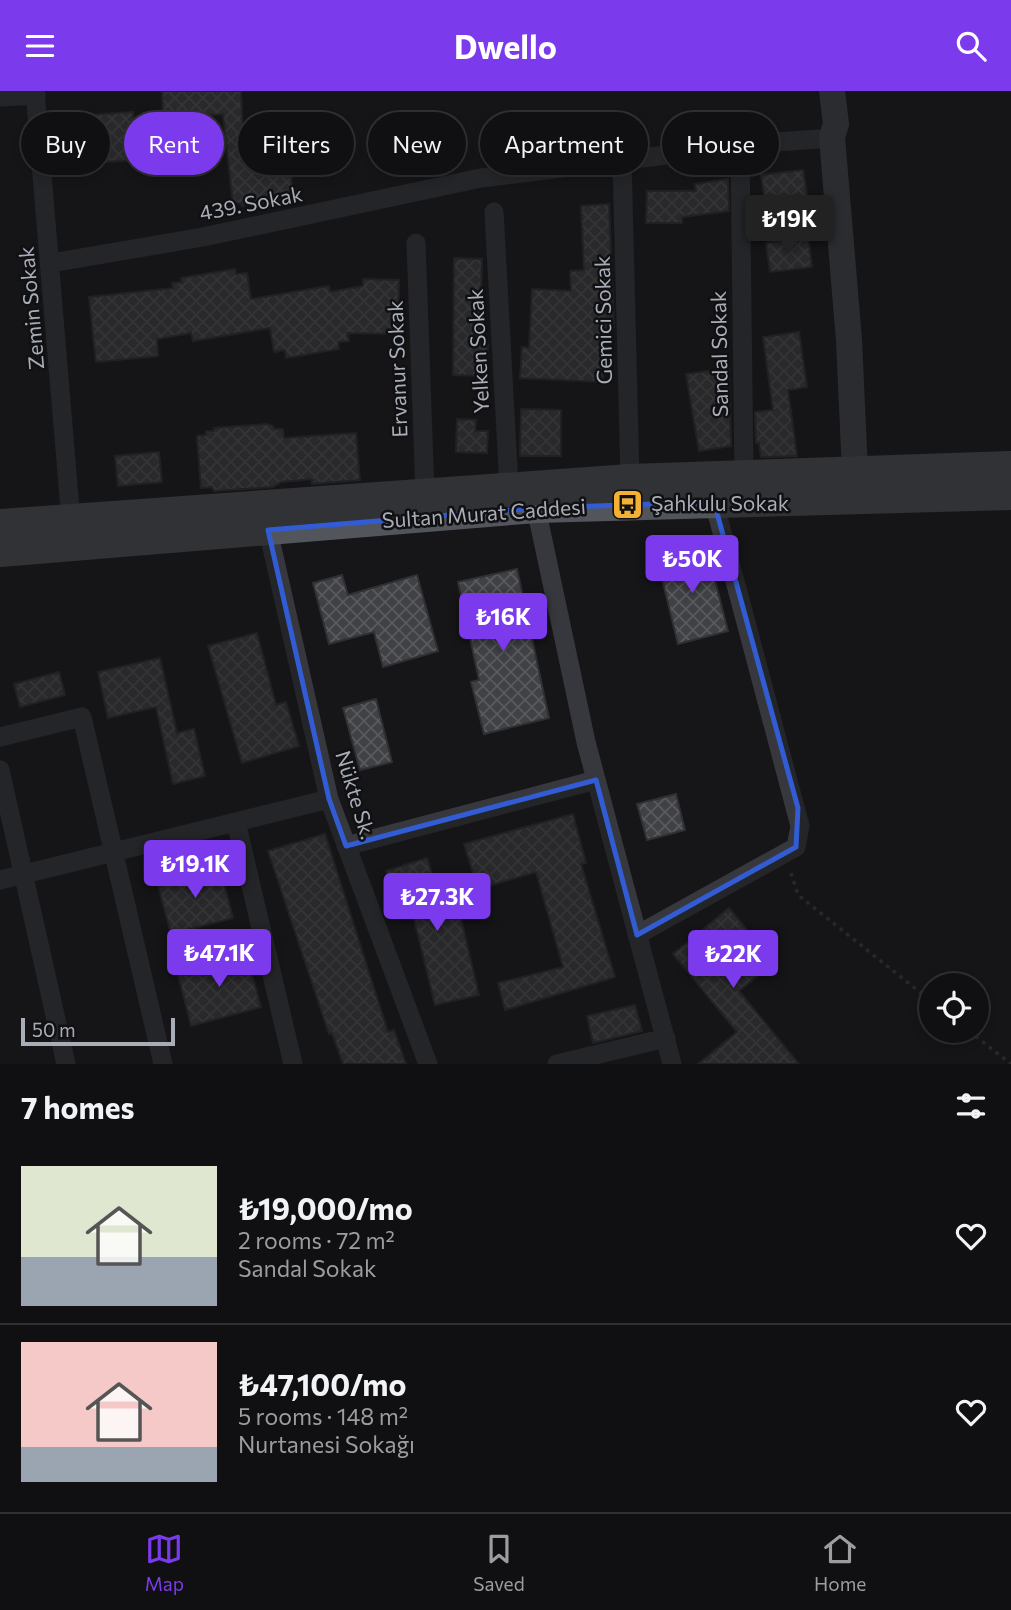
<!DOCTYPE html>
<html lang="en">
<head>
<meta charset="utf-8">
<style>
  body { margin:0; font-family:Commissioner,sans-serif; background:#19191b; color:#f1f3f6; height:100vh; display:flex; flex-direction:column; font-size:26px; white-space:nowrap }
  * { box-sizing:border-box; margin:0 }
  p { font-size:23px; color:#9c9d9f }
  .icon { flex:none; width:38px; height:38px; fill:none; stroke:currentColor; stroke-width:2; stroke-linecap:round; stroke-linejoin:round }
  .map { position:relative; height:973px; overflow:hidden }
  .panel { display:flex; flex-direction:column; background:#101012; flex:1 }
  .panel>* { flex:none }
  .guide { position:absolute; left:21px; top:21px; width:970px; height:63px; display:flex; gap:14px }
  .fabs { position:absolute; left:919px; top:882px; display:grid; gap:14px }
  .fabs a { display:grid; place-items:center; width:70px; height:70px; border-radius:50%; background:#101012; box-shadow:0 4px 10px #0003,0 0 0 2px #303032; font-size:35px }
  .scale { position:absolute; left:21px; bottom:18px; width:154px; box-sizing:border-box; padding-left:7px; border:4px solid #a8adb8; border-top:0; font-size:19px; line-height:24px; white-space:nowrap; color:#a8adb8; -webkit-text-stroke:5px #111113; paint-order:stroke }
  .price { position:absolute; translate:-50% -60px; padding:0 16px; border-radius:7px; background:#7c3aed; color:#fff; font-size:23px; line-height:46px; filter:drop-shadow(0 2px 4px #0008) }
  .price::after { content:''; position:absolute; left:50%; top:42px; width:21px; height:16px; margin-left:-10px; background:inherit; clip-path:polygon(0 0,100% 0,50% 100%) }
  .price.current { background:#222; color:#fff }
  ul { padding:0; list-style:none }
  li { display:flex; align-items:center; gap:21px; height:175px; padding:0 21px }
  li+li { border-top:2px solid #303032 }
  li span { display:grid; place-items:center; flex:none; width:196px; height:140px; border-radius:0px; color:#555 }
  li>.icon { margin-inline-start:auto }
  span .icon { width:84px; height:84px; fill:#fffc; stroke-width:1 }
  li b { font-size:30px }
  h2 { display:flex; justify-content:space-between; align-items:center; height:84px; padding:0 21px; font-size:30px }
  .chip { padding:0 24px; border-radius:32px; background:#101012; box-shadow:0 4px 10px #0003,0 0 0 2px #303032; font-size:24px; line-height:63px }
  .chip.current { background:#7c3aed; color:#fff }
  header { display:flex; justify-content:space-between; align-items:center; height:91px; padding:0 21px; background:#7c3aed; color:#fff; font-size:32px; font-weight:700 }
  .dock { display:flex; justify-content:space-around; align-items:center; height:98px; border-top:2px solid #303032; background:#101012; font-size:19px; color:#9c9d9f }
  .dock a { display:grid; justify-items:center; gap:4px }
  .dock .current { color:#7c3aed }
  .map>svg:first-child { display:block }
  .building { fill:url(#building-cross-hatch); stroke:#303034; stroke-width:2 }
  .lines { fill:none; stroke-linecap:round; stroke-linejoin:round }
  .path { stroke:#3d3f44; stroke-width:3.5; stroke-dasharray:3.5 5; stroke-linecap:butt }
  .street { stroke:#37383d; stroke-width:19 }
  .secondary { stroke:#45474d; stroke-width:26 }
  .primary { stroke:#53555c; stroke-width:30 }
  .marked { fill:none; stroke:#325cd3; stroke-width:5; stroke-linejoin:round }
  .labels { text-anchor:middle; stroke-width:5; stroke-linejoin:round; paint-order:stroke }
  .street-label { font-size:21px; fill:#a8adb8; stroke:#111113 }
  .poi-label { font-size:21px; fill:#a8adb8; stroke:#111113; text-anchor:start }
</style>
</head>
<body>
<header><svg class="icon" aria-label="menu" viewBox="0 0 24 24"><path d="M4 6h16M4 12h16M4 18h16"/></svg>Dwello<svg class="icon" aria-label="search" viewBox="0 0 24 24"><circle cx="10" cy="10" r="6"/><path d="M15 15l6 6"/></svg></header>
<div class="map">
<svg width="1011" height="973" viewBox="0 0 1011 973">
  <defs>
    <pattern id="building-cross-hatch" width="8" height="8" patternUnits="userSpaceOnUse" patternTransform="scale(1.75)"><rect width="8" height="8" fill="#404145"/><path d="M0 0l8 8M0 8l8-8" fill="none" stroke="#595a5e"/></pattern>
  </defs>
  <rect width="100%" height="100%" fill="#161618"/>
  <!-- building -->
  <path class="building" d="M162,0h79l2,48 35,-4v4l10,-1 5,59 -51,9 -1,-3 -8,1 -10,-90 -49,3 -1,-3 -10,1z
    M133,21l2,48 -59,4 -2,-48z
    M803,79l4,26 -42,6 -4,-27z
    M728,88l1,32 -47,6v6h-36l1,-32h49l-1,-7z
    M609,113l5,123h-8l2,46h-5v9l-83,-4 2,-31 7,1 3,-59 39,2 -1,-20 14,-1 -3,-64z
    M808,146l4,30 -42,5 -4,-29z
    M454,167l28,1 -2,86h8l-1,31 -34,-1z
    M235,178l1,5 11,-1 4,26 78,-13 1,6 33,-6v-7l36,1 -1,54 -51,-1 2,8 -11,1 1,7 -53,9 -1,-8 -11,2 -4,-24 -77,13 -2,-8 -34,6 1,17 -62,6 -7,-65 84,-9 -1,-5 10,-1 -1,-4z
    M799,241l8,55 -19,3 9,66 -36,1 -2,-14h-3l-1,-31 18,-2 -10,-73z
    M729,277l2,78 -32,5 -13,-77z
    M521,318l40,1v46h-41z
    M457,328l19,1 -1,11h13l-1,22 -31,-1z
    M267,333l6,2 1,3h9l1,9 72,-5 4,47 -48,4v-5l-31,3 -8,5 -59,4 -2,-4 -11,1 -4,-52 9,-1v-4h8v-3z
    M159,361l3,30 -44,4 -3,-30z
    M706,455l22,85 -50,13 -21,-86z
    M517,478l32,149 -65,16 -13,-52 8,-2 -21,-98z
    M342,484l6,20 69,-20 21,76 -55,16 -9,-35 -45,12 -16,-61z
    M257,542l19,72 10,-3 13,44 -57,17 -34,-117z
    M160,567l17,75 17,-4 11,47 -32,8 -17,-77 -48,11 -10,-46z
    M59,581l6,23 -45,12 -6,-23z
    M376,608l16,63 -32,8 -17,-62z
    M676,703l9,36 -38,10 -10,-36z
    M573,723l13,49 -5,1 34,113 -110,33 -7,-27 65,-16 -27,-95 -58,17 -14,-45z
    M325,743l63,198 6,-2 12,34h-63l-11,-31 -3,1 -61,-183z
    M427,767l16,51 15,-3 21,89 -44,10 -27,-111 -14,4 -8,-27z
    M219,774l14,53 -62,16 -14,-52z
    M729,817l45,55 -35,28 60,73h-101l39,-32 -64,-78z
    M246,862l15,54 -70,19 -14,-55z
    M635,914l7,26 -49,12 -6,-27z"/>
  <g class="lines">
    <!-- path -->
    <path class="path" d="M791,782l7,22 133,106
      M969,940l42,33"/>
    <!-- street -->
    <path class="street" d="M35,0l36,430
      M0,6l36,-2
      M740,56l4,329
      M622,69l8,319
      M494,121l15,275
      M416,152l9,251
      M51,172l152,-26 278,-59 282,-35 69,-5
      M536,417l50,234 86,322
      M268,439l61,269 99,265
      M0,646l82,-20 81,347
      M0,679l66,294
      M236,731l57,242
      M346,755l250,-66
      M0,789l329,-81
      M637,844l159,-88 4,-21 -86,-324
      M557,973l109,-26"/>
    <!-- secondary -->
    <path class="secondary" d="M832,0l4,33 -4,13 17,203 6,132"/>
    <!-- primary -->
    <path class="primary" d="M0,433l630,-45 381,-13
      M0,461l536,-44 475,-13"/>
  </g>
  <!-- marked area -->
  <path d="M0 0H1011V973H0ZM714,411l84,306 -2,39 -159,88 -41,-155 -250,66 -17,-47 -61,-269 268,-22z" fill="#161618" fill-opacity=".55" fill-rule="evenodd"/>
  <path class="marked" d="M714,411l84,306 -2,39 -159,88 -41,-155 -250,66 -17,-47 -61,-269 268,-22z"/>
  <!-- icons -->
  <defs>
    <symbol id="bus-square" viewBox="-11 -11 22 22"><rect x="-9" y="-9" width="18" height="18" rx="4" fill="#f2b134" stroke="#111113"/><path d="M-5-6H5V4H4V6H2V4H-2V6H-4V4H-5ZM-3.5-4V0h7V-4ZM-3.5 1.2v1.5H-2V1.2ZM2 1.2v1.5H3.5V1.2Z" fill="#111"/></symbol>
  </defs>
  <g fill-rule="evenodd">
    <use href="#bus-square" x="610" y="396" width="35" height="35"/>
  </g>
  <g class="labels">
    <!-- street labels -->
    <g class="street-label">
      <text transform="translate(251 113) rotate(-11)" y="7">439. Sokak</text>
      <text transform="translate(32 217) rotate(-95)" y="7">Zemin Sokak</text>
      <text transform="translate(604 229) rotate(-91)" y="7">Gemici Sokak</text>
      <text transform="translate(479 260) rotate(-93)" y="7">Yelken Sokak</text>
      <text transform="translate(720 263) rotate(-91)" y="7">Sandal Sokak</text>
      <text transform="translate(398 278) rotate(-92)" y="7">Ervanur Sokak</text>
      <text transform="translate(484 423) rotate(-4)" y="7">Sultan Murat Caddesi</text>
      <text transform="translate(355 704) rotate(73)" y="7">Nükte Sk.</text>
    </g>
    <!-- poi labels -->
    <g class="poi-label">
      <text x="651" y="420">Şahkulu Sokak</text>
    </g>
  </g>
</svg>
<div class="fabs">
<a><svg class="icon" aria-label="locate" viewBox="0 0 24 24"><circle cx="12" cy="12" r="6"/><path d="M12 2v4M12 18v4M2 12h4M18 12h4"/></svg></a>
</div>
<div class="scale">50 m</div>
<b class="price current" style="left:789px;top:164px">₺19K</b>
<b class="price" style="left:692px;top:504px">₺50K</b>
<b class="price" style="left:503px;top:562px">₺16K</b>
<b class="price" style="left:195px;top:809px">₺19.1K</b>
<b class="price" style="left:437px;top:842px">₺27.3K</b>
<b class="price" style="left:219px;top:898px">₺47.1K</b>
<b class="price" style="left:733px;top:899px">₺22K</b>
<div class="guide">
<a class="chip">Buy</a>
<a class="chip current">Rent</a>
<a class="chip">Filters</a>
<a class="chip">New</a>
<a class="chip">Apartment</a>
<a class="chip">House</a>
</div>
</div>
<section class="panel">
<h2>7 homes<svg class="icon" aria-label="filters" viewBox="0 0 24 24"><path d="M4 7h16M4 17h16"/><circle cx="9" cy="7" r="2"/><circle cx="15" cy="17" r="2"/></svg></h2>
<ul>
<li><span style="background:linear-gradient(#dfe7d0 65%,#9aa5b1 0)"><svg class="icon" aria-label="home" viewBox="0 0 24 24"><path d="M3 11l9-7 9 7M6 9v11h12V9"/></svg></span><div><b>₺19,000/mo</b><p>2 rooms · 72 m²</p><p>Sandal Sokak</p></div><svg class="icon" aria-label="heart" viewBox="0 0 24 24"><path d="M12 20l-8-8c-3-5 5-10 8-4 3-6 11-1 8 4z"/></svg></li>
<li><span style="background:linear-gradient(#f6c9c9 75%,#9aa5b1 0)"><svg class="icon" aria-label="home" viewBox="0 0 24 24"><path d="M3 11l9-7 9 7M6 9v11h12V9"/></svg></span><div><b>₺47,100/mo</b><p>5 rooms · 148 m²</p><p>Nurtanesi Sokağı</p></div><svg class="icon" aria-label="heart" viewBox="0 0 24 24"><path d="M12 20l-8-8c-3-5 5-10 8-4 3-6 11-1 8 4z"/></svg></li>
</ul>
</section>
<nav class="dock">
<a class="current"><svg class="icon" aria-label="map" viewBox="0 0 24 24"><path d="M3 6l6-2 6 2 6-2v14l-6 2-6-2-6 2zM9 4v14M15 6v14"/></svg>Map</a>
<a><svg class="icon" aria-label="saved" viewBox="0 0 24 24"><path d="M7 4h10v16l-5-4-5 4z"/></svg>Saved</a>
<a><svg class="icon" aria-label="home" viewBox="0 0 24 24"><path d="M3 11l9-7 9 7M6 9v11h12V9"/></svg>Home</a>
</nav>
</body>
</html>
